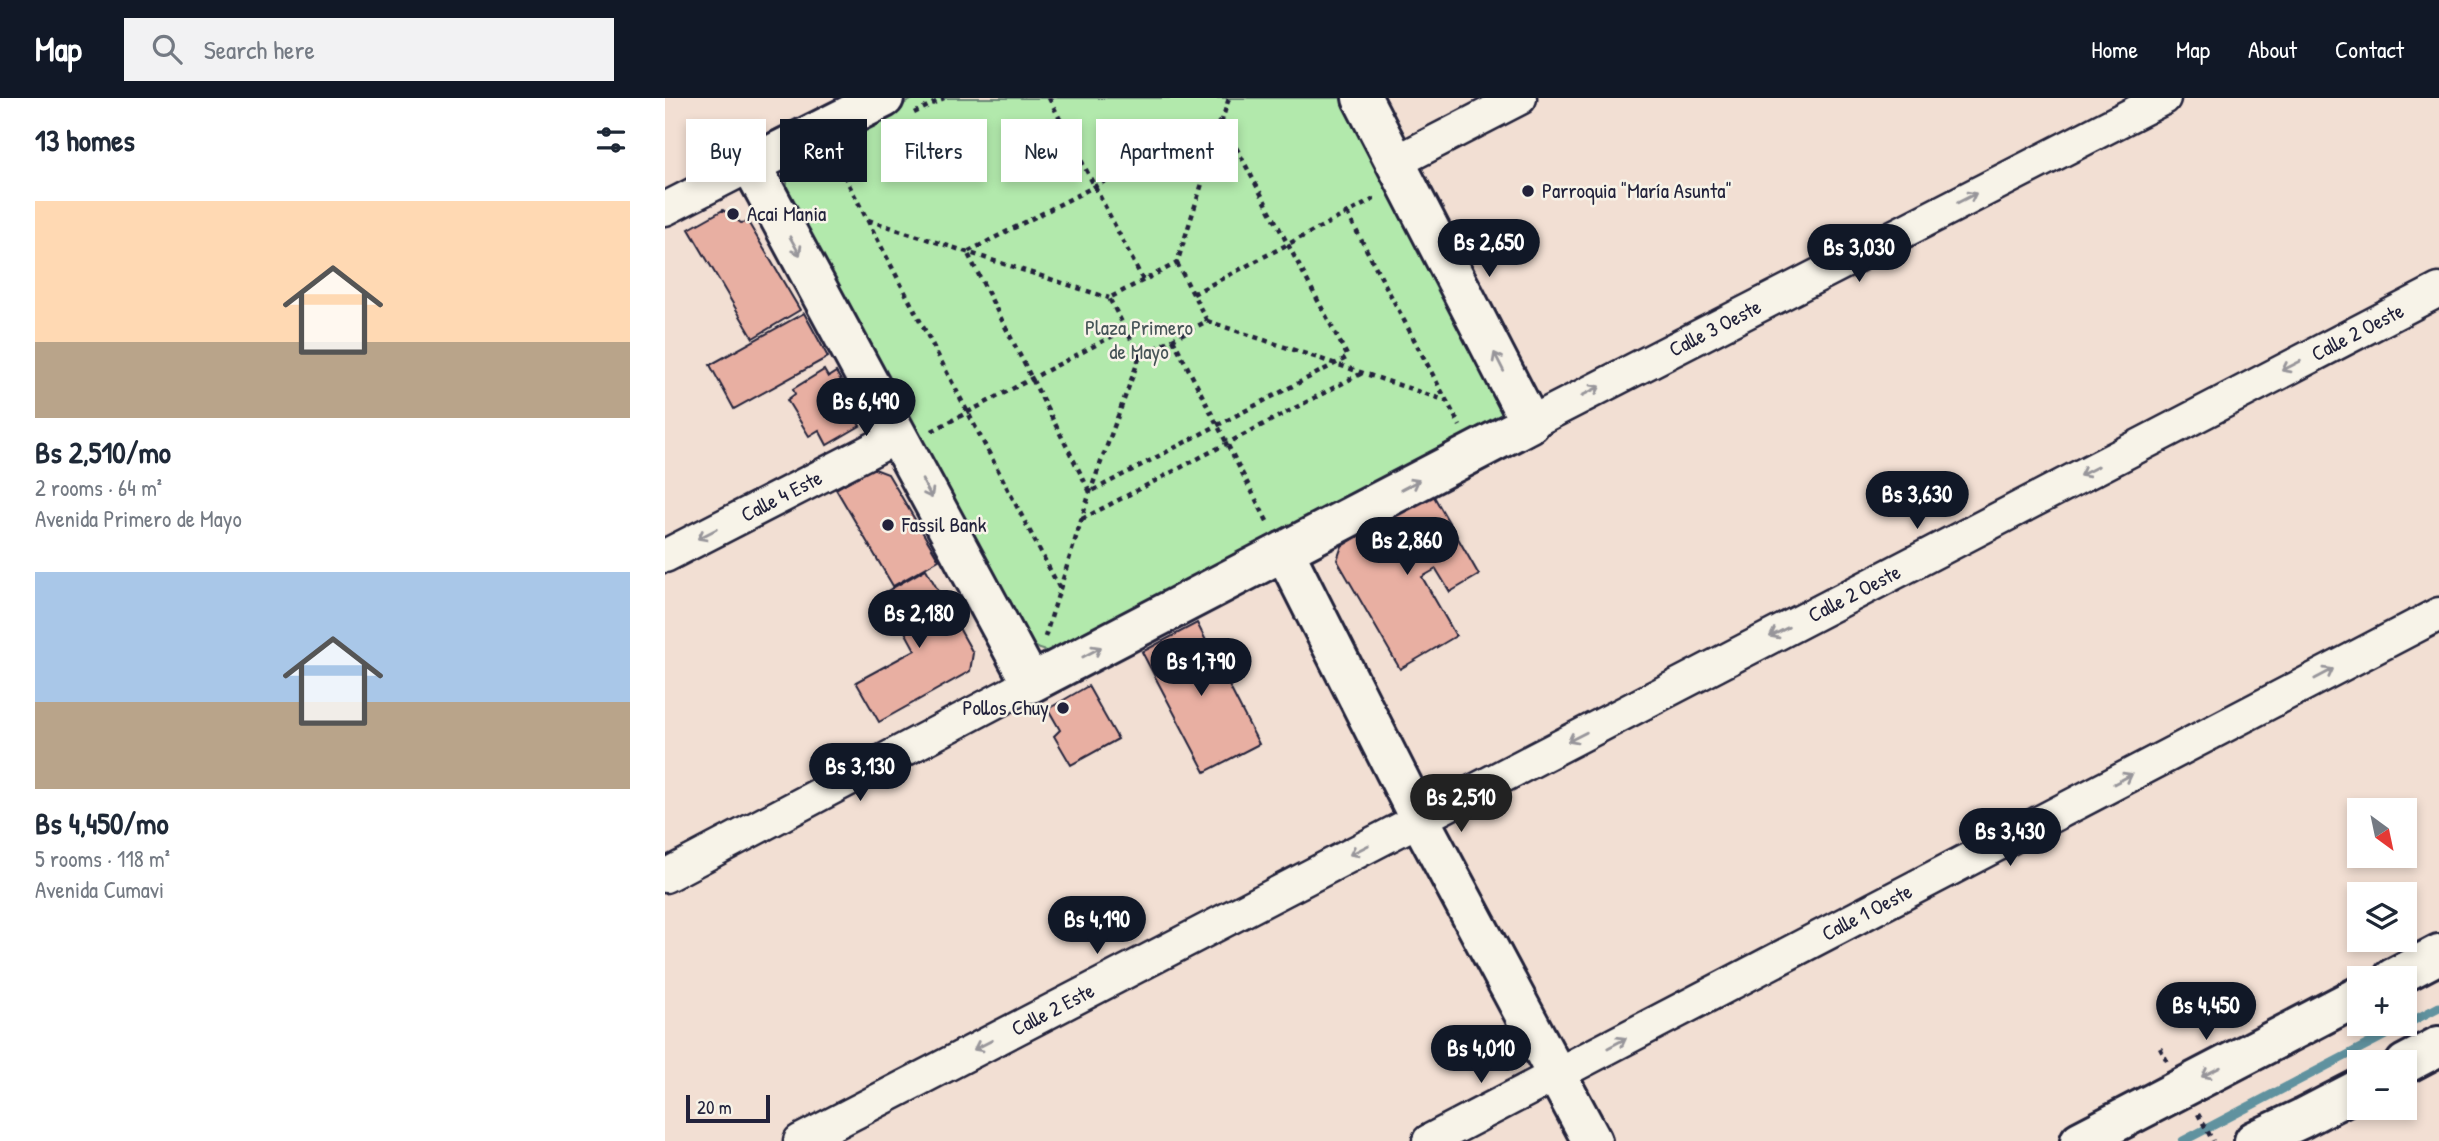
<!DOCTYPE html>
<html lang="en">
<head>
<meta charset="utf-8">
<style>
  body { margin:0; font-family:"Patrick Hand",sans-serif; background:#f2f2f3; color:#1f2937; height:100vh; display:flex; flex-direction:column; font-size:26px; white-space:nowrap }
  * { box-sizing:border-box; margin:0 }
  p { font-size:23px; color:#747a83 }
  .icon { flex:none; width:38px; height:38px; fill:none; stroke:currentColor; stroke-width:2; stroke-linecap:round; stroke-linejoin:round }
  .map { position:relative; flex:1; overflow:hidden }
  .drawer { display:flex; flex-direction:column; background:#fff; width:665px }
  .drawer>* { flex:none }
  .banner { position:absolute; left:21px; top:21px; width:665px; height:63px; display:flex; gap:14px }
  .needle { width:46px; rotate:147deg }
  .buttons { position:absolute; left:1682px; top:700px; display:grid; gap:14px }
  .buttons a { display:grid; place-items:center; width:70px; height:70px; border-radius:0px; background:#fff; box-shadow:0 4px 10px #0003; font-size:35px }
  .scale { position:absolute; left:21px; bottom:18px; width:84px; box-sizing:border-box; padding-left:7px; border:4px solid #22223b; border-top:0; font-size:19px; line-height:24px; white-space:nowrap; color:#22223b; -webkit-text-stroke:5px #f7f3e8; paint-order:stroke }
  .price { position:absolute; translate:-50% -60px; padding:0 16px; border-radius:24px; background:#111827; color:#fff; font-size:23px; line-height:46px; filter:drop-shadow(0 2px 4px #0008) }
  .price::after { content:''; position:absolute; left:50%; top:42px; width:21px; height:16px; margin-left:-10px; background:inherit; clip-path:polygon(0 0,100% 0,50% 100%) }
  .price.active { background:#222; color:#fff }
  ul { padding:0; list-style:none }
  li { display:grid; align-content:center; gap:14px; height:371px; padding:0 35px }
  li span { display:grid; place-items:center; height:217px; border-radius:0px; color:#555 }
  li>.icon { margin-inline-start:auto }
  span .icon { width:126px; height:126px; fill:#fffc; stroke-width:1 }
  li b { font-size:30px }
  h2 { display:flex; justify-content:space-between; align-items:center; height:84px; padding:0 35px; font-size:30px }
  .chip { padding:0 24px; border-radius:0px; background:#fff; box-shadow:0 4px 10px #0003; font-size:24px; line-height:63px }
  .chip.active { background:#111827; color:#fff }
  header { display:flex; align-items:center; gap:42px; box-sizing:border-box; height:98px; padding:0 35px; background:#111827; color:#fff }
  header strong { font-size:33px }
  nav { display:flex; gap:38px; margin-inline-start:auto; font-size:24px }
  .search { width:490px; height:63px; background:#f2f2f3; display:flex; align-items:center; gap:18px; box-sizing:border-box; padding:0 24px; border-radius:0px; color:#747a83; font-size:26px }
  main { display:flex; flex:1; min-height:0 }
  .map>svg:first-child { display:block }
  .green { fill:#b2e9ac; stroke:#6a8674; stroke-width:2 }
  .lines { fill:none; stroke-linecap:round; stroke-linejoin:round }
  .stream { stroke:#61929f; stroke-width:9 }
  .building { fill:#e8afa2; stroke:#22223b; stroke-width:2 }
  .minor-casing { stroke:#22223b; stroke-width:37 }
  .tertiary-casing { stroke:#22223b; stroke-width:44 }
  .secondary-casing { stroke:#22223b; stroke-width:44 }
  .path { stroke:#22223b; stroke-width:4.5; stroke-dasharray:5 5; stroke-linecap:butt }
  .minor { stroke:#f7f3e8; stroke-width:32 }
  .tertiary { stroke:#f7f3e8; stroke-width:38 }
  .secondary { stroke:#f7f3e8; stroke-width:38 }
  .oneway { stroke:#97959a }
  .poi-dot { fill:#22223b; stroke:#f7f3e8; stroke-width:2.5 }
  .labels { text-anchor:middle; stroke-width:5; stroke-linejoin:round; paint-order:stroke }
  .poi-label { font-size:21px; fill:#22223b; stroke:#f7f3e8; text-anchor:start }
  .street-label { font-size:21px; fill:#22223b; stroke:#f7f3e8 }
  .park-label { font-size:21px; fill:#465457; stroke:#f7f3e8 }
</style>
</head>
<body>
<header>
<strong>Map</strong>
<div class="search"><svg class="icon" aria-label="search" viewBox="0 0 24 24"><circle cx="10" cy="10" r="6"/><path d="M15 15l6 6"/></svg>Search here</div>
<nav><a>Home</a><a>Map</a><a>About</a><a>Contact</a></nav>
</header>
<main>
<section class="drawer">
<h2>13 homes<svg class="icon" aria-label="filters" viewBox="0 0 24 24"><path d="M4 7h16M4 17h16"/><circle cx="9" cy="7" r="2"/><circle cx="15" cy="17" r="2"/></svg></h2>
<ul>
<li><span style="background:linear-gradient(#ffd9b3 65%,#b9a48a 0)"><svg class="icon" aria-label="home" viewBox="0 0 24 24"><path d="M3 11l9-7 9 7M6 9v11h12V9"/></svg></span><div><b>Bs 2,510/mo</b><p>2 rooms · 64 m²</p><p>Avenida Primero de Mayo</p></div></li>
<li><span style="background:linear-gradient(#a9c7e8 60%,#b9a48a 0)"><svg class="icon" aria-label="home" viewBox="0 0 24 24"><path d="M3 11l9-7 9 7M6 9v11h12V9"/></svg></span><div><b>Bs 4,450/mo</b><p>5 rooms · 118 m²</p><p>Avenida Cumavi</p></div></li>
</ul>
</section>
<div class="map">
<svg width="1774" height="1043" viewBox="0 0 1774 1043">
  <rect width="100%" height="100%" fill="#f2dfd3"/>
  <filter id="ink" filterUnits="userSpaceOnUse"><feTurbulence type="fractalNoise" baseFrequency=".0143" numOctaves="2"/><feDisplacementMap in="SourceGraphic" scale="14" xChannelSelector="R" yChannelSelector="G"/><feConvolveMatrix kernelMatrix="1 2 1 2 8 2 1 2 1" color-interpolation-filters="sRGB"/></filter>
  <g filter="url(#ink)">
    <!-- green -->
    <path class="green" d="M250,0h429l160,311 -9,18 -439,227 -16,-5 -19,-11 -234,-451v-15l10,-15z"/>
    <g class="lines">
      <!-- stream -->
      <path class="stream" d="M1518,1043l256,-134"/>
    </g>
    <!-- building -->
    <path class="building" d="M58,112l18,13 7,-1 52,88 -47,28 -64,-109z
      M139,215l24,44 -94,52 -24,-44z
      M159,272l4,7 8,-5 22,37 -6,4 8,13 -33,19 -8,-15 -10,6 -22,-36 8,-6 -2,-5z
      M207,370l16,6 51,86 -46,26 -57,-97z
      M767,395l47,82 -29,17 -14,-23 -14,8 34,59 -56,33 -63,-109 5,-14z
      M261,471l47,84 -3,18 -91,51 -23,-40 59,-32 -31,-57z
      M532,525l62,121 -54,28 -63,-120z
      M423,588l30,53 -47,26 -17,-29 6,-6 -12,-21z"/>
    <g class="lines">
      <defs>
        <g id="minor">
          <path d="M731,64l124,-64"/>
          <path d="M0,111l86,-44"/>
          <path id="s1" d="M865,325l634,-325"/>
          <path id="s2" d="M0,458l234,-120"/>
          <path d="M0,778l366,-193"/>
          <path id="s3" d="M135,1043l1639,-851"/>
          <path id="s4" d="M764,1043l1010,-527"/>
        </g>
        <path id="tertiary" d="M219,0l-133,67 280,518 499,-260 -168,-325
          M619,453l135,267 173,323"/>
        <path id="secondary" d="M1728,880l46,-24
          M1740,966l34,-18
          M1415,1043l279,-145
          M1589,1043l49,-23 56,-29"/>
      </defs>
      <!-- minor casing -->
      <use href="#minor" class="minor-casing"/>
      <!-- tertiary casing -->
      <use href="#tertiary" class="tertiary-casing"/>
      <!-- secondary casing -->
      <use href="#secondary" class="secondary-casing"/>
      <!-- path -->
      <path class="path" d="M384,0l94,182
        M249,15l30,-15
        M557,23l126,236 -258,135 -123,-240z
        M170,60l225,431
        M682,115l113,213
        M203,122l241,78
        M512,165l30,58 -67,35 -31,-58 68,-35 52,-165
        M528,196l185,-97
        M542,223l240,80
        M508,241l95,184
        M267,333l194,-102
        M417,421l282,-147
        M380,539l45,-145 50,-136
        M1495,950l7,13
        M1533,1016l15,27"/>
      <!-- minor -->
      <use href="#minor" class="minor"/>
      <!-- tertiary -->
      <use href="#tertiary" class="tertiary"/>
      <!-- secondary -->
      <use href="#secondary" class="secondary"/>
    </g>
    <!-- one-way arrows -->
    <defs><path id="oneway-shaft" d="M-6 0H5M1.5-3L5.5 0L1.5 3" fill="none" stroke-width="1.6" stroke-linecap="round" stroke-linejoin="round" transform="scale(1.75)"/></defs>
    <g class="oneway">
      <use href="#oneway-shaft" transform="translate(1302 100) rotate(-27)"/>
      <use href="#oneway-shaft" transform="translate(130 148) rotate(61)"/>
      <use href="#oneway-shaft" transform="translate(834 264) rotate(-117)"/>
      <use href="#oneway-shaft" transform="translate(1626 268) rotate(153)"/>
      <use href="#oneway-shaft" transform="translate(926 293) rotate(-27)"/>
      <use href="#oneway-shaft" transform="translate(1424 373) rotate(153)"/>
      <use href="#oneway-shaft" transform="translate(745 387) rotate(-28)"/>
      <use href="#oneway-shaft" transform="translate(262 391) rotate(62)"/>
      <use href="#oneway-shaft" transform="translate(42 436) rotate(153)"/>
      <use href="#oneway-shaft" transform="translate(1114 534) rotate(153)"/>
      <use href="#oneway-shaft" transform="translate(427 554) rotate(-28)"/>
      <use href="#oneway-shaft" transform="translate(1659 576) rotate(-28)"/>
      <use href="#oneway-shaft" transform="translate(912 639) rotate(153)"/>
      <use href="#oneway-shaft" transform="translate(1458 681) rotate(-28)"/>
      <use href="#oneway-shaft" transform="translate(694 752) rotate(153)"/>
      <use href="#oneway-shaft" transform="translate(952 945) rotate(-28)"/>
      <use href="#oneway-shaft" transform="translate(318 947) rotate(153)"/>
      <use href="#oneway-shaft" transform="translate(1546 974) rotate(153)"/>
    </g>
  </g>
  <!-- markers -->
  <g class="poi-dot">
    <circle cx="863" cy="93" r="7"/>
    <circle cx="68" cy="116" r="7"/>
    <circle cx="223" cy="427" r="7"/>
    <circle cx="398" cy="610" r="7"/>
  </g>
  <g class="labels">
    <!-- poi labels -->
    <g class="poi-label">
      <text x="877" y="100">Parroquia "María Asunta"</text>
      <text x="82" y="123">Acai Mania</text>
      <text x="237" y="434">Fassil Bank</text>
      <text x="384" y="617" text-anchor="end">Pollos Chuy</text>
    </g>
    <!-- street labels -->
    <g class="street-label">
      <text dy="7" stroke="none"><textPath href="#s1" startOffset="208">Calle 3 Oeste</textPath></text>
      <text dy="7" stroke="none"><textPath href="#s3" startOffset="1755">Calle 2 Oeste</textPath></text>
      <text dy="7" stroke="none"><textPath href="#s2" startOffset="131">Calle 4 Este</textPath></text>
      <text dy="7" stroke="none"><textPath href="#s3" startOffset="1188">Calle 2 Oeste</textPath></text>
      <text dy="7" stroke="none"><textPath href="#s4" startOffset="494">Calle 1 Oeste</textPath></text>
      <text dy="7" stroke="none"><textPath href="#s3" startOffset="285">Calle 2 Este</textPath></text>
    </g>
    <!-- park labels -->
    <g class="park-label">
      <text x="474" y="237">Plaza Primero<tspan x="474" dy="24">de Mayo</tspan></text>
    </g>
  </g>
</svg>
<div class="buttons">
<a><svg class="needle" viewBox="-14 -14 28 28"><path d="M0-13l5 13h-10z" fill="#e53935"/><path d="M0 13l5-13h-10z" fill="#747a83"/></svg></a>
<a><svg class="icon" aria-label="layers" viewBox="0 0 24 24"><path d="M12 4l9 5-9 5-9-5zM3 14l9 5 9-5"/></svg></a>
<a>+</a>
<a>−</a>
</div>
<div class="scale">20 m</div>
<b class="price" style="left:824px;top:181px">Bs 2,650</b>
<b class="price" style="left:1194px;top:186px">Bs 3,030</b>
<b class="price" style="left:201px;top:340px">Bs 6,490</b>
<b class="price" style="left:1252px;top:433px">Bs 3,630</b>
<b class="price" style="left:742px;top:479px">Bs 2,860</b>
<b class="price" style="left:254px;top:552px">Bs 2,180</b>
<b class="price" style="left:536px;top:600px">Bs 1,790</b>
<b class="price" style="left:195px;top:705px">Bs 3,130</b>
<b class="price active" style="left:796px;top:736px">Bs 2,510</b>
<b class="price" style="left:1345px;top:770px">Bs 3,430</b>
<b class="price" style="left:432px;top:858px">Bs 4,190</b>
<b class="price" style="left:1541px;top:944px">Bs 4,450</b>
<b class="price" style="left:816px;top:987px">Bs 4,010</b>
<div class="banner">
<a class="chip">Buy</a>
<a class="chip active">Rent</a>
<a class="chip">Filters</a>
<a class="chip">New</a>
<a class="chip">Apartment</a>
</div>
</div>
</main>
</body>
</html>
